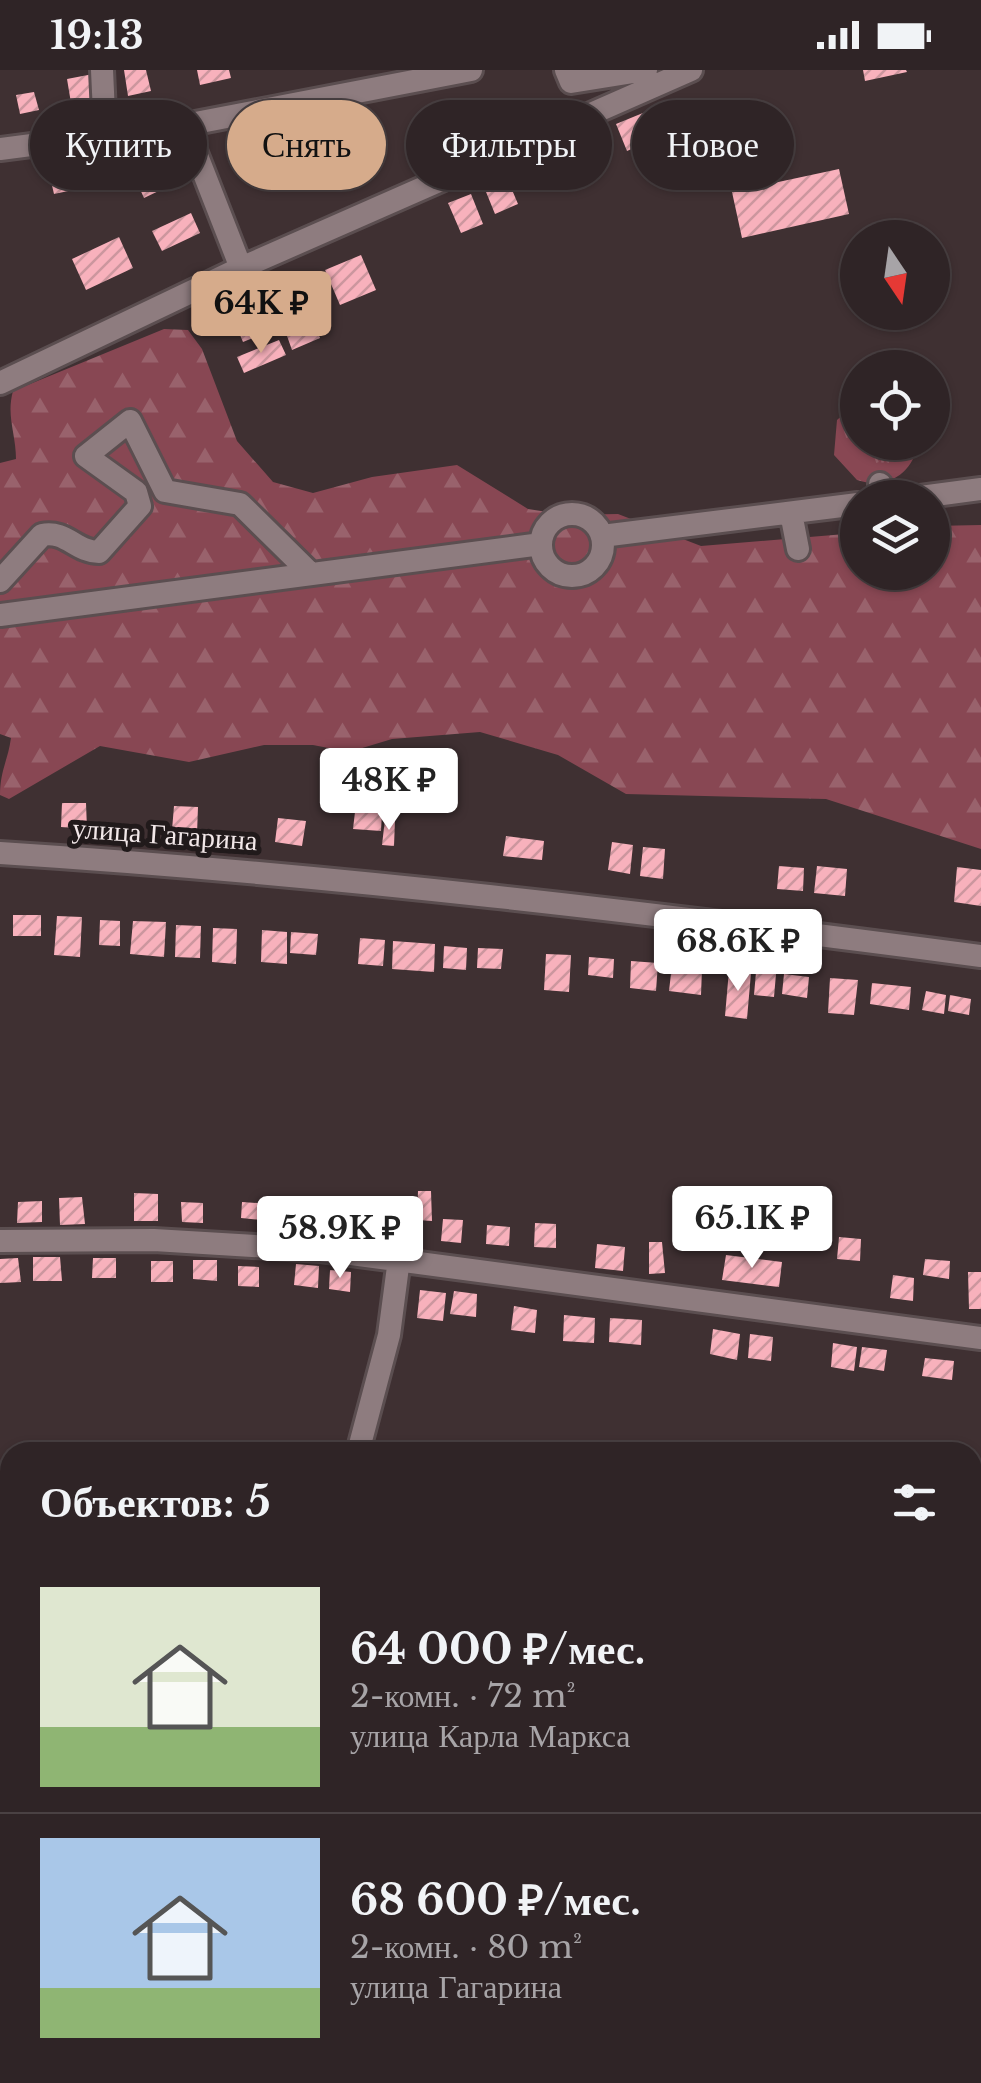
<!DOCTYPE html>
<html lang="ru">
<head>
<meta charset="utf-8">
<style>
  body { margin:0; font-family:"Libre Baskerville",serif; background:#372c2e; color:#f1f3f6; height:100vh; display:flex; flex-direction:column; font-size:38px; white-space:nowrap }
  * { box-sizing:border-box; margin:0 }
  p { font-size:32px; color:#a7a4a7 }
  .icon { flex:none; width:55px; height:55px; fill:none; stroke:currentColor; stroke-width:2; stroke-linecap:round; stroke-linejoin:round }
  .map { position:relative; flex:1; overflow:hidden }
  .panel { position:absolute; left:0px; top:1372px; width:982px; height:642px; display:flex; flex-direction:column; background:#2f2426; border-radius:30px 30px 0 0; box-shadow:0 2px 8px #0004,0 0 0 2px #4a4143 }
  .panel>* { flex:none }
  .guide { position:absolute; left:30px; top:30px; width:922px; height:90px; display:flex; gap:20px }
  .needle { width:65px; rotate:167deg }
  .tools { position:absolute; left:840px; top:150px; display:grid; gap:20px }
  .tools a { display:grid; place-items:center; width:110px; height:110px; border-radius:50%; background:#2f2426; box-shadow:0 2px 8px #0004,0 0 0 2px #4a4143; font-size:50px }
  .price { position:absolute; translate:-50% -85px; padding:0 22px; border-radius:10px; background:#fff; color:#222; font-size:32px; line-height:65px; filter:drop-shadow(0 2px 5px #0008) }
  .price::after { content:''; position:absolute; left:50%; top:60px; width:30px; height:22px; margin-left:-15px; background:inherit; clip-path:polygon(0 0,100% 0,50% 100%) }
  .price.active { background:#d6ab8b; color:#111 }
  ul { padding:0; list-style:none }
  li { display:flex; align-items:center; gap:30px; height:250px; padding:0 40px }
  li+li { border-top:2px solid #4a4143 }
  li span { display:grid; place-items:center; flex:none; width:280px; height:200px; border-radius:0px; color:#555 }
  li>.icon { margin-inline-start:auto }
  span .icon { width:120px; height:120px; fill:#fffc; stroke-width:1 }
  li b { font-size:42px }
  h2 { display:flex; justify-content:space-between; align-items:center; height:120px; padding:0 40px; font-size:42px }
  .pill { padding:0 35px; border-radius:45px; background:#2f2426; box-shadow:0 2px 8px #0004,0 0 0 2px #4a4143; font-size:35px; line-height:90px }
  .pill.active { background:#d6ab8b; color:#111 }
  .status { display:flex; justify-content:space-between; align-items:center; height:70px; padding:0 50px; background:#2f2426; direction:ltr }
  .status svg { height:28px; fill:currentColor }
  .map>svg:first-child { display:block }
  .grass { fill:url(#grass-tufts) }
  .forest { fill:url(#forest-firs) }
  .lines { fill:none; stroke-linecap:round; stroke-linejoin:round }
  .stream { stroke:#5380a4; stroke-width:5 }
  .building { fill:url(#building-hatch) }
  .minor-casing { stroke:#5b4e50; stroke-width:28 }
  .minor { stroke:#8e7c7f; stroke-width:22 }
  .labels { text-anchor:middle; stroke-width:10; stroke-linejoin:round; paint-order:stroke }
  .street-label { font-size:28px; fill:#f2e8e9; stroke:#211a1b }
</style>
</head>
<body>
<div class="status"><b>19:13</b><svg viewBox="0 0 49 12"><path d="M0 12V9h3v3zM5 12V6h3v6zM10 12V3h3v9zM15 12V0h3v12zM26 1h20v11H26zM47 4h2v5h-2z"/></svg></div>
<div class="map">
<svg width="981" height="2013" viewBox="0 0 981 2013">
  <defs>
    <pattern id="grass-tufts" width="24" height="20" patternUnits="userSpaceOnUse" patternTransform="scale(2.5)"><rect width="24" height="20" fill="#884753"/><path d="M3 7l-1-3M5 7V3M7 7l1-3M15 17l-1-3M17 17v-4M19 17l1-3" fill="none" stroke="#99626c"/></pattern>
    <pattern id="forest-firs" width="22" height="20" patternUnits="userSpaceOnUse" patternTransform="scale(2.5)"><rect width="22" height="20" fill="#884753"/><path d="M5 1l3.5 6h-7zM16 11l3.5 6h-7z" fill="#99626c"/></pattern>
    <pattern id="building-hatch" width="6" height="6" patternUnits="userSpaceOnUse" patternTransform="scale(2.5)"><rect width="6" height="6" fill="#f8b1bc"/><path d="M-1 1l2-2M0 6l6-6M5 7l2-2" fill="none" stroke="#cc969e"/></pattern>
  </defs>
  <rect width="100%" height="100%" fill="#3f3032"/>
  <!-- grass -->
  <path class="grass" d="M857,332l1,40 60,1c-5,31 -31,47 -61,37l-23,-25 3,-35z"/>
  <!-- forest -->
  <path class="forest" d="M164,259l24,1 14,19 35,92 36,41 40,11 59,-16 85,-12 71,44 39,6 51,-1 83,32 156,-13 1,39h74l1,-46 48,-1v324l-155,-50 -200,-5 -68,-39 -78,-23 -88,7 -43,13 -36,-7h-49l-75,17 -89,-16 -91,53 -9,-4c0,-24 8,-35 11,-57l-11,-4v-271l16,-4c0,-25 -10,-43 -3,-68z"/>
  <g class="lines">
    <!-- stream -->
    <path class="stream" d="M972,1903h9
      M560,2013l15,-8"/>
  </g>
  <!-- building -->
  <path class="building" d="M124,0h22l5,21 -23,5z
    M197,0h32l2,8 -31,7z
    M863,0h43l1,2 -42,9z
    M93,4l5,24 -27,5 -4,-24z
    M34,22l5,18 -19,4 -4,-19z
    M660,36l11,26 -44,19 -11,-27z
    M336,61l9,35 -26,6 2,8 -32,8 -11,-42z
    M585,76l10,25 -19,7 -10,-24z
    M93,98l4,17 -43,9 -4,-17z
    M839,99l10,45 -107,24 -10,-46z
    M162,106l5,11 -23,11 -5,-11z
    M507,108l11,26 -23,10 -11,-27z
    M471,124l12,30 -22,9 -13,-30z
    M191,143l9,20 -38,18 -10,-20z
    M119,167l14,31 -47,22 -14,-31z
    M361,185l15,35 -36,15 -15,-35z
    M312,204l13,32 -35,14 -13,-31z
    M261,226l14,33 -32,13 -14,-33z
    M315,255l5,13 -28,12 -5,-14z
    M279,270l7,15 -42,18 -7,-16z
    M62,733h24l1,26 -26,-2z
    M174,736l24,1 -1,27 -25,-4z
    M355,742l27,1 -1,18 -28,-2z
    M278,748l28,3 -4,25 -27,-4z
    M385,749l10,1 -1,26 -12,-1z
    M506,766l38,5 -2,19 -39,-4z
    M612,772l21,3 -3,29 -22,-4z
    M643,777l22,2 -2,30 -23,-3z
    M779,796l25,2 -1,23 -26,-2z
    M817,796l30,3 -2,27 -31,-3z
    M957,797l24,3v36l-27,-4z
    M13,845h28v21h-28z
    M57,846l25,1 -2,40 -26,-2z
    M100,850l20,1v25l-21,-1z
    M133,851l33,1 -2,35 -34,-3z
    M176,855l25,1 -1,32 -25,-1z
    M213,858l24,1 -1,35 -24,-2z
    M262,860l25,2v32l-26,-2z
    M291,862l27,2 -2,21 -26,-2z
    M360,868l25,2 -2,26 -25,-2z
    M393,871l42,3 -1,28 -42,-3z
    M444,876l23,2 -1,22 -23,-2z
    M478,878l25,1 -2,20 -24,-1z
    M546,884l25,1 -2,37 -25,-2z
    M589,887l25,2 -1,19 -25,-3z
    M631,891l27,2 -2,28 -26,-3z
    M672,895l30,4 -1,26 -32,-4z
    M729,900l22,3 -4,46 -22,-3z
    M756,902l20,2 -2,23 -20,-2z
    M784,904l25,3 -2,21 -25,-4z
    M830,908l28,2 -4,35 -26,-2z
    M872,913l39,4 -2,23 -39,-6z
    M926,921l20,4 -2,19 -22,-4z
    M950,925l21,4 -2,16 -21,-4z
    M418,1121h13l1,30 -15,-1z
    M134,1123l24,1v27h-24z
    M82,1127l3,27 -25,1 -1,-27z
    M42,1131v21l-25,1 1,-21z
    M181,1132l22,1v20l-21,-1z
    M242,1132l31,2 -1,17 -31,-3z
    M296,1145l23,2v18l-24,-2z
    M339,1146h21v21h-20z
    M383,1147l27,1 -2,23 -26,-2z
    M443,1149l20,1 -2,23 -20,-2z
    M535,1153l21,1v24l-22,-1z
    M487,1155l23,2 -1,19 -23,-2z
    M839,1167l22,2 -1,22 -23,-2z
    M649,1172h13l3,31 -16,1z
    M597,1174l28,3 -2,24 -28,-3z
    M726,1185l56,7 -3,25 -57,-7z
    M33,1187h27l2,24h-29z
    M18,1188l3,24 -21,1v-24z
    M93,1188h23v20h-24z
    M925,1189l25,2 -1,18 -26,-4z
    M193,1190h24v21l-24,-2z
    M151,1191h22v21h-22z
    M296,1194l23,2 -1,22 -24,-3z
    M238,1196l21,1v20l-21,-1z
    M330,1200l21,2 -1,20 -21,-3z
    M968,1202h13v37h-12z
    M893,1205l21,3 -1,23 -23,-3z
    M420,1220l26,3 -3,28 -26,-3z
    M454,1221l23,3 -1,23 -26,-3z
    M514,1236l23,4 -2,23 -24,-3z
    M564,1245l31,3 -1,25 -31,-2z
    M610,1248l32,2 -1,25 -32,-3z
    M713,1259l27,5 -3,26 -27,-6z
    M750,1264l23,3 -2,24 -23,-3z
    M833,1273l24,4 -3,24 -23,-4z
    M862,1277l25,3 -3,21 -25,-4z
    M925,1288l29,3 -2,19 -30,-4z
    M794,2005h41v7h-41z"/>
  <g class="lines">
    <defs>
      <path id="minor" d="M102,0l3,65
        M566,0l5,12 75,-12
        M185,55l56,143
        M0,79l185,-24 286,-55
        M0,313l241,-115 450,-198
        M880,414l1,14
        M913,428l68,-9
        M791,443l7,36
        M541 475a31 31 0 1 1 62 0a31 31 0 1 1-62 0Z
        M602,466l256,-32
        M0,511l42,-46c24,-5 34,17 57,17l41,-46 -4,-14 -50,-36 44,-35 35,70 75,13 70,69
        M0,545l541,-71
        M0,783c329,21 654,60 981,103
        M0,1171l154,-1 167,10 660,88
        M358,1382l31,-117 10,-76
        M0,1500h10
        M972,1533l9,1
        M972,1937l9,-1
        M0,1949l10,4
        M382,2005l1,8
        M658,2013l15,-8"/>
    </defs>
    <!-- minor casing -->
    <use href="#minor" class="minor-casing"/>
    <!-- minor -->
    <use href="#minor" class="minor"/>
  </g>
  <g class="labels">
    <!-- street labels -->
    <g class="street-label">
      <text transform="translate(165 764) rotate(4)" y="10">улица Гагарина</text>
    </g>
  </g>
</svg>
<div class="tools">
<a><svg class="needle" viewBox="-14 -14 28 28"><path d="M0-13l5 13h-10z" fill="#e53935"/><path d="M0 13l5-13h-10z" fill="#a7a4a7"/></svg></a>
<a><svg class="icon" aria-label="locate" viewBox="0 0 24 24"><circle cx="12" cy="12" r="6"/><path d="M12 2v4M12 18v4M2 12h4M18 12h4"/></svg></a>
<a><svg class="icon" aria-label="layers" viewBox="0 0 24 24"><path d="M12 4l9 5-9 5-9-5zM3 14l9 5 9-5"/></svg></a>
</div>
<b class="price active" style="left:261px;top:286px">64K ₽</b>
<b class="price" style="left:389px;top:763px">48K ₽</b>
<b class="price" style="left:738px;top:924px">68.6K ₽</b>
<b class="price" style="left:752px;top:1201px">65.1K ₽</b>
<b class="price" style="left:340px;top:1211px">58.9K ₽</b>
<div class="guide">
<a class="pill">Купить</a>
<a class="pill active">Снять</a>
<a class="pill">Фильтры</a>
<a class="pill">Новое</a>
</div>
<section class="panel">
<h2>Объектов: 5<svg class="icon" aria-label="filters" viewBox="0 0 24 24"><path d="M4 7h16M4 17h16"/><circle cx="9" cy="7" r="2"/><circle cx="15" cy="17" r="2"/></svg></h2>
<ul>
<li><span style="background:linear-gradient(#dfe7d0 70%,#8fb573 0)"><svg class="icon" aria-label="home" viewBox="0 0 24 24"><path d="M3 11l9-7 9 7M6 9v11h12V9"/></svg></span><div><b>64 000 ₽/мес.</b><p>2-комн. · 72 m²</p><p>улица Карла Маркса</p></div></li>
<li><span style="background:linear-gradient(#a9c7e8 75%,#8fb573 0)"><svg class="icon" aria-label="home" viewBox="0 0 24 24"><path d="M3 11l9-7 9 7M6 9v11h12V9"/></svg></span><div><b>68 600 ₽/мес.</b><p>2-комн. · 80 m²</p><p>улица Гагарина</p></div></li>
</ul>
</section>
</div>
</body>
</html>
